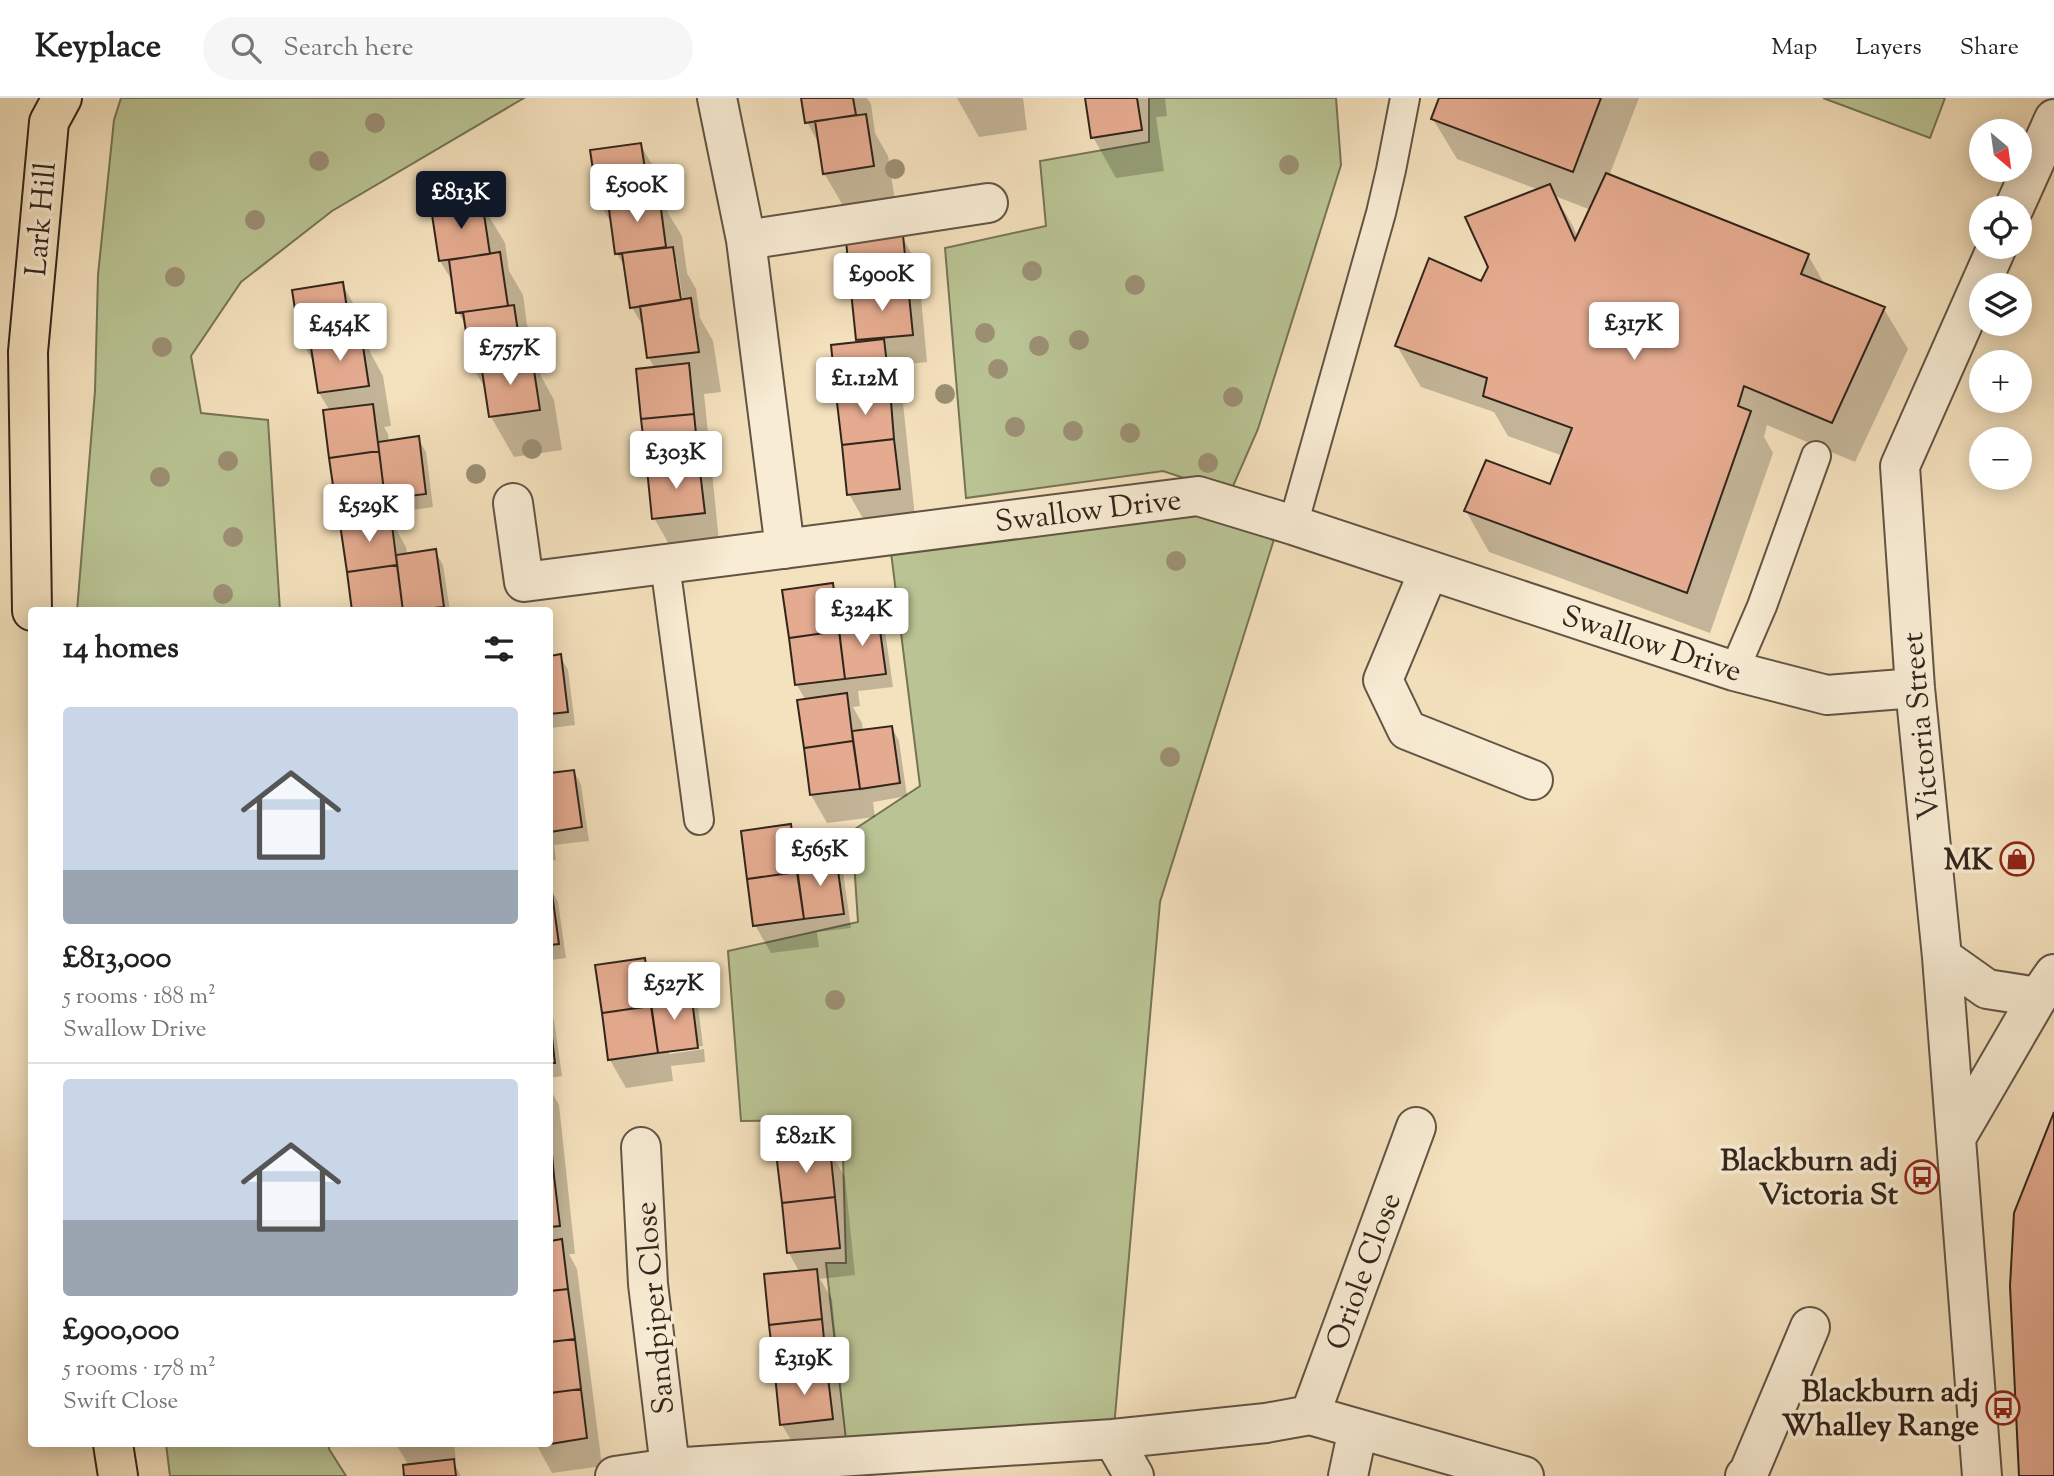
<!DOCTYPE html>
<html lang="en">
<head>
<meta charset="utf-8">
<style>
  body { margin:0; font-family:"Sorts Mill Goudy",serif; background:#f6f6f6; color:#222; height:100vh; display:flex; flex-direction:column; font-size:26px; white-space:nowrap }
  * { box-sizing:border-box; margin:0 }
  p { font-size:23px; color:#767676 }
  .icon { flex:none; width:38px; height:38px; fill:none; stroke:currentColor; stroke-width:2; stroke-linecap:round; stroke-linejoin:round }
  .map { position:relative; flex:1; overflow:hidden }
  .panel { position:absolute; left:28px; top:509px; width:525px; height:840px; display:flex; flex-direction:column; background:#fff; border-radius:7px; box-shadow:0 4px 18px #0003 }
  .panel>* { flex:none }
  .needle { width:46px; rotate:151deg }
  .fabs { position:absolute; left:1969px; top:21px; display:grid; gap:14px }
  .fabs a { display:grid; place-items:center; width:63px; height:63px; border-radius:50%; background:#fff; box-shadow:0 4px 18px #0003; font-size:35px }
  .price { position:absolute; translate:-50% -60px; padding:0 16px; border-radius:7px; background:#fff; color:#222; font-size:23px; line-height:46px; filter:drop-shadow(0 2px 4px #0008) }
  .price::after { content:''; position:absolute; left:50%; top:42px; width:21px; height:16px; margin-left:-10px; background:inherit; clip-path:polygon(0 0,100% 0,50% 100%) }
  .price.selected { background:#111827; color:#fff }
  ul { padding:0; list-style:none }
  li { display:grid; align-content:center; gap:14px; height:371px; padding:0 35px }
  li+li { border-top:2px solid #e0e0e0 }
  li span { display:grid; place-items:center; height:217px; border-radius:7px; color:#555 }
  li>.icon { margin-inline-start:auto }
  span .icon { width:126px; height:126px; fill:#fffc; stroke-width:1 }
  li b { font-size:30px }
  h2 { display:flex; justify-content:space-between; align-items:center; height:84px; padding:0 35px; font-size:30px }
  header { display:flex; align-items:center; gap:42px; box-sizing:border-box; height:98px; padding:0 35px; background:#fff; border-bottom:2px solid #e0e0e0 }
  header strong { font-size:33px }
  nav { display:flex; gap:38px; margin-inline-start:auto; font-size:24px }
  .search { width:490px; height:63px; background:#f6f6f6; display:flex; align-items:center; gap:18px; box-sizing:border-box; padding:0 24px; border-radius:38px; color:#767676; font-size:26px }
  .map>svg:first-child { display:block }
  .green { fill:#b9c393; stroke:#767457; stroke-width:2 }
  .shadow { fill:#0003; fill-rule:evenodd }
  .building { fill:#e5ab90; stroke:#32251b; stroke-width:2 }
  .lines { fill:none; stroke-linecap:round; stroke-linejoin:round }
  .service-casing { stroke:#625444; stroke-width:32 }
  .minor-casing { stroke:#625444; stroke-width:42 }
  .trunk-casing { stroke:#32251b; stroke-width:42 }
  .service { stroke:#f8ecd4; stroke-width:28 }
  .minor { stroke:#f8ecd4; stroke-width:38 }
  .trunk { stroke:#f4e1bd; stroke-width:38 }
  .tree { fill:#9c8f74 }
  .labels { text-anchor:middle; stroke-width:7; stroke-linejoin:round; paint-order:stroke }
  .street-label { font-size:30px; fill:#32251b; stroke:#f8ecd4 }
  .poi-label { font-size:30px; font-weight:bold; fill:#32251b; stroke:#f8ecd4; text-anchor:end }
</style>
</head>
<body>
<header>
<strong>Keyplace</strong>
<div class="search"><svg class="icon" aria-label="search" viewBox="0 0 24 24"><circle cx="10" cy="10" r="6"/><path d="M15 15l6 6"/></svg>Search here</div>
<nav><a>Map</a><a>Layers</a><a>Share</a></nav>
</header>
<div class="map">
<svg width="2054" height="1378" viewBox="0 0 2054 1378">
  <rect width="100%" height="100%" fill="#f4e1bd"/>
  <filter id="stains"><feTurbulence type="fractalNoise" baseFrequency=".00286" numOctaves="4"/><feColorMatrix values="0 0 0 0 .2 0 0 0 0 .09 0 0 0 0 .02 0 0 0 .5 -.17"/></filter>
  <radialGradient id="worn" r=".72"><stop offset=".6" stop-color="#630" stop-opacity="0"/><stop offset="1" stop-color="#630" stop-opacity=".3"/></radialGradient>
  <!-- green -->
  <path class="green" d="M121,0h403l-192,113 -91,71 -50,74 10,57 67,7 12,191h-203l18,-220 3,-116 16,-155z
    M1149,0h187l5,67 -83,264 -28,64 -67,-22 -197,27 -21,-250 101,-22 -6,-65 109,-19z
    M1823,0h122l-15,40z
    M1198,398l82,24 -120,382 -47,537 -265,18 -22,-194h20l-4,-143 -101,1 -13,-170 130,-29 -6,-91 68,-45 -31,-250z
    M166,1346h163v5l17,27h-176z"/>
  <!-- shadow -->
  <path class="shadow" d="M803,0h64l4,6 4,29 13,23 8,51 -48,7 -24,-41 -4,-27 -13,-24z
    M957,0h66l4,32 -48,7z
    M1087,0h78l2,18 -11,1 8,54 -48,7 -23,-41z
    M1441,0h198l-30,78 199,79 17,30 59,24 24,40 -53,113 -88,-37 -3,12 9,16 -63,180 -221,-81 -23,-41 85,-25 12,-30 -55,-20 -14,-24 -73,-25 -24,-41 85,-63 57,-93 -82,-31 -24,-40zM1555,98l36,14 -13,28 -5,-12z
    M640,46l24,41 4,28 14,23 5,37 9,16 4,29 13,23 8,51 -17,2 15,147 -49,5 -16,-28 1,-149 -6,-11 -4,-28 -13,-23 -6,-38 -9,-15 -4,-28 -14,-24zM673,160l4,4 7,46 -4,1z
    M481,105l24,40 4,28 14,24 5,37 9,15 4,29 13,24 8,50 -48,7 -23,-40 -5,-27 -14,-24 -5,-39 -9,-15 -4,-28 -14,-23z
    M902,139l16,28 9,97 -28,3 16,152 -50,5 -16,-28 10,-151 -2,-3z
    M342,186l24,41 4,27 13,24 8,50 -7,1 4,7 1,8 29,-4 8,14 7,55 -35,5 2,15h-5l11,20 1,8 28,-4 8,14 7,46h-96l-5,-86 -12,-20 -7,-94 -11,-18 -4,-28 -13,-23 -8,-51z
    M832,487l16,28 1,8 28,-4 8,14 8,56 -35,4 2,15 -7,1 9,16 1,8 29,-3 7,13 8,55 -34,6 2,15 -48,6 -16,-28 -5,-94 -9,-16z
    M560,558l8,14 7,55 -25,3v-70z
    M574,673l7,14 8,56 -35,4 2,15 -6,1v-86z
    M790,728l16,27 1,9 28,-4 8,14 8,56 -34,4 2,15 -48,6 -16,-28z
    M550,790l8,14 8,56 -16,2z
    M645,862l16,28 1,9 28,-4 8,13 5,40 -34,4v4l35,-5 1,13 -34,4 2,15 -47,7 -16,-28 -13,-94z
    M550,914l4,8 8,56 -12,2z
    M550,991l9,16 16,149h-6l8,15 25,197 -50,7 -16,-29h14z
    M829,1052l16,27 10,98 -35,4 12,20 15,148 -49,5 -16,-27 18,-152 -11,-20 -11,-98z
    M396,1346h66l-8,1 2,15h-4l9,16h-55l3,-10z"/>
  <!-- building -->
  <path class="building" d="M801,0h52l3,17 -51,8z
    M1085,0h52l5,32 -51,8z
    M1439,0h162l-28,74 -142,-53z
    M866,16l8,52 -51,8 -8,-53z
    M641,45l8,52 -51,8 -8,-53z
    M1606,75l203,81 -8,20 84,33 -53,116 -88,-37 -6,20 13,5 -64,182 -223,-82 22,-51 64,24 22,-56 -89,-32 4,-18 -92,-32 34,-88 52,23 7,-14 -23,-50 85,-33 25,56z
    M659,96l7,53 -51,7 -7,-52z
    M482,103l8,53 -51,7 -8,-53z
    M903,137l5,50 -57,6 -5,-50z
    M673,149l8,53 -51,8 -8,-55z
    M500,154l8,54 -52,7 -7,-53z
    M343,184l8,53 -51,7 -8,-52z
    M908,187l5,50 -57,5 -5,-49z
    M691,200l8,54 -52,6 -7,-52z
    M514,207l8,53 -51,8 -8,-54z
    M361,235l8,53 -51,7 -8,-52z
    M884,241l6,50 -54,5 -5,-49z
    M532,259l8,53 -51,7 -8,-53z
    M689,265l5,51 -53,5 -5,-50z
    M890,291l4,50 -52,6 -6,-51z
    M373,306l6,47 -50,7 -6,-48z
    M694,316l5,49 -52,6 -6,-50z
    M419,338l7,58 -41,5 -7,-57z
    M894,341l6,50 -53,6 -5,-50z
    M379,353l6,48 -49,7 -7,-48z
    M699,365l6,50 -53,6 -5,-50z
    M391,419l6,48 -50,7 -7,-48z
    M436,451l8,58 -41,4 -7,-56z
    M397,467l6,46h-51l-5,-39z
    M833,485l6,48 -50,7 -7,-48z
    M878,518l8,58 -41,5 -7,-58z
    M839,533l6,48 -50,6 -6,-47z
    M561,556l7,58 -18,2v-58z
    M847,595l6,48 -49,7 -7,-48z
    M892,628l8,57 -40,6 -8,-58z
    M853,643l7,48 -50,6 -6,-47z
    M574,672l8,57 -32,5v-59z
    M791,726l6,48 -50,7 -6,-48z
    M836,758l8,58 -40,5 -8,-58z
    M797,774l7,47 -51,7 -6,-47z
    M550,788h1l8,58 -9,1z
    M645,860l6,48 -49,7 -7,-48z
    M691,893l7,57 -40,5 -8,-57z
    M651,908l7,47 -50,7 -6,-47z
    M550,922l5,43h-5z
    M2054,1014v364h-35l-9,-190 4,-73z
    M550,1034l4,44h-4z
    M830,1050l5,49 -53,6 -6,-50z
    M550,1078h4l6,50 -10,1z
    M835,1099l5,51 -53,5 -5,-50z
    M562,1141l6,50 -18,2v-50z
    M817,1171l5,50 -53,6 -5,-51z
    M568,1191l7,50 -25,3v-51z
    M822,1221l5,50 -52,6 -6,-50z
    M575,1241l6,50 -31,4v-51z
    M827,1271l6,50 -53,6 -5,-50z
    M581,1291l6,49 -37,6v-51z
    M454,1361l2,17h-52l-1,-11z"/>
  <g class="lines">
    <defs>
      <path id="service" d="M1293,427l88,-312 10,-43 14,-72
        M665,466l34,256
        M1734,573l28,-65 54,-150"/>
      <path id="minor" d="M717,0l29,142 39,309
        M2014,110l40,-89
        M746,142l242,-37
        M513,405l11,79 674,-86 95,29 441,146 93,24 88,-7
        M1429,472l-46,110 24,50 126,50
        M1942,859l45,32 51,8
        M1956,1040l82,-141 16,-23
        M641,1049l7,137 22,184
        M1310,1317l106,-288
        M1113,1341l21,37
        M615,1378l55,-8 443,-29 153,-16 44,-8 214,61
        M1348,1378l10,-47
        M1745,1378l3,-2 62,-147
        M1982,1378l-40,-519 -27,-269 -15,-222 97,-219"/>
      <path id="trunk" d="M32,513l-4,-259 21,-230 13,-24
        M113,1346l5,32"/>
    </defs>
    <!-- service casing -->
    <use href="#service" class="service-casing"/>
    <!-- minor casing -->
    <use href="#minor" class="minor-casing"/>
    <!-- trunk casing -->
    <use href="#trunk" class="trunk-casing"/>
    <!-- service -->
    <use href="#service" class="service"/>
    <!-- minor -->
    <use href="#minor" class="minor"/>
    <!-- trunk -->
    <use href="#trunk" class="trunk"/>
  </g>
  <!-- trees -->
  <g class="tree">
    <circle cx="375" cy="25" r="10"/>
    <circle cx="319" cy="63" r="10"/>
    <circle cx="1289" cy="67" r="10"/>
    <circle cx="895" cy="71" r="10"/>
    <circle cx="255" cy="122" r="10"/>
    <circle cx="1032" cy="173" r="10"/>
    <circle cx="175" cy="179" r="10"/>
    <circle cx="1135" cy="187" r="10"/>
    <circle cx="985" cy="235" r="10"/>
    <circle cx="1079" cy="242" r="10"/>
    <circle cx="1039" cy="248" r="10"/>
    <circle cx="162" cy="249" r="10"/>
    <circle cx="998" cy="271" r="10"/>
    <circle cx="945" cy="296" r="10"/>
    <circle cx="1233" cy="299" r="10"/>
    <circle cx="1015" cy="329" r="10"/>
    <circle cx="1073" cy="333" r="10"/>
    <circle cx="1130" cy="335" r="10"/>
    <circle cx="532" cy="351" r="10"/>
    <circle cx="228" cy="363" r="10"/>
    <circle cx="1208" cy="365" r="10"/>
    <circle cx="476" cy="376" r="10"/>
    <circle cx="160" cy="379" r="10"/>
    <circle cx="233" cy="439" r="10"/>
    <circle cx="1176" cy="463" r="10"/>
    <circle cx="223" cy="496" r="10"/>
    <circle cx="1170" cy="659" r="10"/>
    <circle cx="835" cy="902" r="10"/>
  </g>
  <!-- icons -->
  <defs>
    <symbol id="shop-ring" viewBox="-11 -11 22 22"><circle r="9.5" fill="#f8ecd4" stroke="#8f2418" stroke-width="1.5"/><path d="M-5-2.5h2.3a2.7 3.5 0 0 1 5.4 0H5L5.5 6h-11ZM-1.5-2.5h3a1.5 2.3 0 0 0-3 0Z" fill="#8f2418"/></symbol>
    <symbol id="bus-ring" viewBox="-11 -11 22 22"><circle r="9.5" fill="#f8ecd4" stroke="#8f2418" stroke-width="1.5"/><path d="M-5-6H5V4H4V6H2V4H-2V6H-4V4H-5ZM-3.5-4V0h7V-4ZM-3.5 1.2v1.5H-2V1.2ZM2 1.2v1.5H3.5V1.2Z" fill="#8f2418"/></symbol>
  </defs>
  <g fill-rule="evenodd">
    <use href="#shop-ring" x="1998" y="742" width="38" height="38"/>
    <use href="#bus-ring" x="1903" y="1060" width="38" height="38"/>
    <use href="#bus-ring" x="1984" y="1291" width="38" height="38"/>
  </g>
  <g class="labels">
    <!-- street labels -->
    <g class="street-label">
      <text transform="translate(40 121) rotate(-85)" y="10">Lark Hill</text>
      <text transform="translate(1088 412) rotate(-7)" y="10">Swallow Drive</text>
      <text transform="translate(1652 545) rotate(18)" y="10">Swallow Drive</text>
      <text transform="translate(1920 628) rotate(-95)" y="10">Victoria Street</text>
      <text transform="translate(1363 1173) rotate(-70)" y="10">Oriole Close</text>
      <text transform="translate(654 1210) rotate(-95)" y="10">Sandpiper Close</text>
    </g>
    <!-- poi labels -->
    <g class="poi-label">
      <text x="1993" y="771">MK</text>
      <text x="1898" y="1072">Blackburn adj<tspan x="1898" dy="34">Victoria St</tspan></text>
      <text x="1979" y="1303">Blackburn adj<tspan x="1979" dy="34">Whalley Range</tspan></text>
    </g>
  </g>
  <rect width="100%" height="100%" filter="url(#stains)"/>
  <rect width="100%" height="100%" fill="url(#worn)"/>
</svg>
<div class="fabs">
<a><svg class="needle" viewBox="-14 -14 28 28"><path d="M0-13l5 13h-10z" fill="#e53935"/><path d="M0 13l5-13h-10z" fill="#767676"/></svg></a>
<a><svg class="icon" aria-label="locate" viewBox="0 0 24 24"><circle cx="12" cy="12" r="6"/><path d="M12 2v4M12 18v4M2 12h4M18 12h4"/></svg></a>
<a><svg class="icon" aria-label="layers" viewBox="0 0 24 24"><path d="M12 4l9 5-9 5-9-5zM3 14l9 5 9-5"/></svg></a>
<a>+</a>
<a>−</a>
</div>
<b class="price" style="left:637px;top:126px">£500K</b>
<b class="price selected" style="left:461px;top:133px">£813K</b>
<b class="price" style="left:882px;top:215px">£900K</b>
<b class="price" style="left:1634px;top:264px">£317K</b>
<b class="price" style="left:340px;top:265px">£454K</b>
<b class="price" style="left:510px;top:289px">£757K</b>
<b class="price" style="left:865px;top:319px">£1.12M</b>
<b class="price" style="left:676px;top:393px">£303K</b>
<b class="price" style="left:369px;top:446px">£529K</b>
<b class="price" style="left:862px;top:550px">£324K</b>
<b class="price" style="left:820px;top:790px">£565K</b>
<b class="price" style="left:674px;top:924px">£527K</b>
<b class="price" style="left:806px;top:1077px">£821K</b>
<b class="price" style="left:804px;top:1299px">£319K</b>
<section class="panel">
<h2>14 homes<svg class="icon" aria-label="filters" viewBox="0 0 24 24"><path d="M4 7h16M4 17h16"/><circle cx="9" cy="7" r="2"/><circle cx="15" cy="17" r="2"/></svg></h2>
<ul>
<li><span style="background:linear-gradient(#c9d6e8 75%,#9aa5b1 0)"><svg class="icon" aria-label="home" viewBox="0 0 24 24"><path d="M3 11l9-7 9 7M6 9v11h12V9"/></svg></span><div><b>£813,000</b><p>5 rooms · 188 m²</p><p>Swallow Drive</p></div></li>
<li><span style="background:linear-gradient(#c9d6e8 65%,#9aa5b1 0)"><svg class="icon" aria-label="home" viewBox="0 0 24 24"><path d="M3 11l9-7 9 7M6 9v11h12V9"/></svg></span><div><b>£900,000</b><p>5 rooms · 178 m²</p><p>Swift Close</p></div></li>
</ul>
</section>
</div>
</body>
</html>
